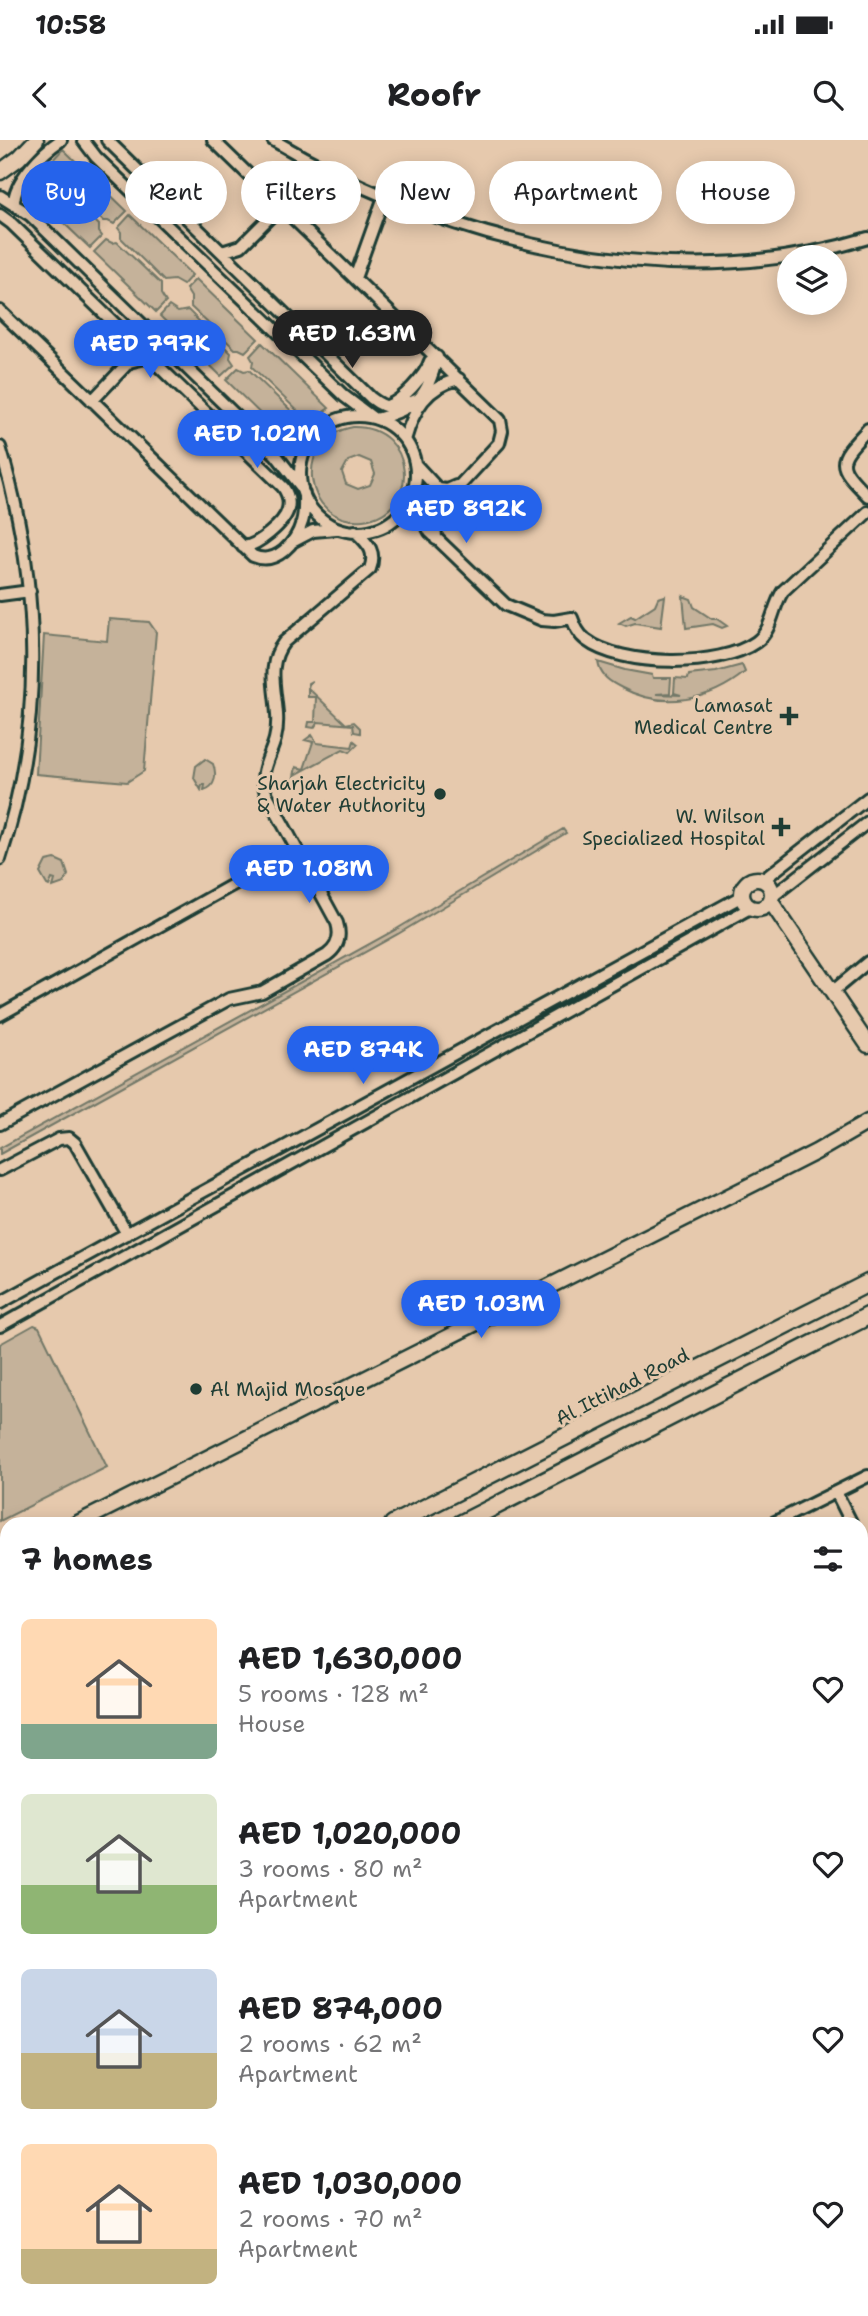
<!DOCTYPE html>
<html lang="en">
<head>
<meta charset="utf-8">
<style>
  body { margin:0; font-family:"Shantell Sans",sans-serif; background:#f2f2f2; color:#202124; height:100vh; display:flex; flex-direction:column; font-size:26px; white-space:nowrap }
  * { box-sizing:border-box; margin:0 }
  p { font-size:23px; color:#757577 }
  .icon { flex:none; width:38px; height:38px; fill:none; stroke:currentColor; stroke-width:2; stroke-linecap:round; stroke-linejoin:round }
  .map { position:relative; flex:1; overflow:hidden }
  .details { position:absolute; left:0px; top:1377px; width:868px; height:800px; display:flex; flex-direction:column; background:#fff; border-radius:21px 21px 0 0; box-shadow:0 4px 18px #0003 }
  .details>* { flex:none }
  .banner { position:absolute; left:21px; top:21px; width:826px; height:63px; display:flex; gap:14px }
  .buttons { position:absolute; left:777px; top:105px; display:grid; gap:14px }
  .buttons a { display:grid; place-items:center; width:70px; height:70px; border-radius:50%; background:#fff; box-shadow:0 4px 18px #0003; font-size:35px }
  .price { position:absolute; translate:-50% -60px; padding:0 16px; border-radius:24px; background:#2563eb; color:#fff; font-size:23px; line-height:46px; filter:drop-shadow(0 2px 4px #0008) }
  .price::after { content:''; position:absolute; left:50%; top:42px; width:21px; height:16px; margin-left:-10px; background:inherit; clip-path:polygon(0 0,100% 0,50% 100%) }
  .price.active { background:#222; color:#fff }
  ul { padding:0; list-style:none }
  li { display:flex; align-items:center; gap:21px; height:175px; padding:0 21px }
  li span { display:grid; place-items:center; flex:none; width:196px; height:140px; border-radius:10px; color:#555 }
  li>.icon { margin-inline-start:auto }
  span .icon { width:84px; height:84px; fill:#fffc; stroke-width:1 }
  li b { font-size:30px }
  h2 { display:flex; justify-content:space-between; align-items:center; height:84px; padding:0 21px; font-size:30px }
  .tag { padding:0 24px; border-radius:32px; background:#fff; box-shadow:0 4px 18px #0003; font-size:24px; line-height:63px }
  .tag.active { background:#2563eb; color:#fff }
  .status { display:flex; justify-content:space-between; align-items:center; height:49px; padding:0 35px; background:#fff; direction:ltr }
  .status svg { height:19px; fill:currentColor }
  header { display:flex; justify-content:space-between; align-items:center; height:91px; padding:0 21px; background:#fff; font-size:32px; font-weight:700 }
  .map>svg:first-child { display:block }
  .green { fill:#c5b29a; stroke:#727867; stroke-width:2; fill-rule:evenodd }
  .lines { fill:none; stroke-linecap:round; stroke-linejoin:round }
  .minor-casing { stroke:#1f3d34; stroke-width:16 }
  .major-casing { stroke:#1f3d34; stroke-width:19 }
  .highway-casing { stroke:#1f3d34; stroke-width:21 }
  .minor { stroke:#e6c9ad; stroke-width:10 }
  .major { stroke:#e6c9ad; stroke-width:14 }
  .highway { stroke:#e6c9ad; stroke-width:16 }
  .poi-dot { fill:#1f3d34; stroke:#e6c9ad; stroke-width:2.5 }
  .labels { text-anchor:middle; stroke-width:6; stroke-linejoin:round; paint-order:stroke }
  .poi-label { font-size:19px; fill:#1f3d34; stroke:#e6c9ad; text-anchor:end }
  .street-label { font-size:19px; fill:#1f3d34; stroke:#e6c9ad }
</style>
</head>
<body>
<div class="status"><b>10:58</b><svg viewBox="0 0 49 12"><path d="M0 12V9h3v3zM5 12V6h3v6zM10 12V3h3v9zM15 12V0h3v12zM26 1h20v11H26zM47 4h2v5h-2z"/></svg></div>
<header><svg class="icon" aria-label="back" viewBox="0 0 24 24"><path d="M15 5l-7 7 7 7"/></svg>Roofr<svg class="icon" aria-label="search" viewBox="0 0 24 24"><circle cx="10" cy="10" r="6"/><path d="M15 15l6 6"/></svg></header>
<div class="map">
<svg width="868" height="2176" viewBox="0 0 868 2176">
  <rect width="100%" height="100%" fill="#e6c9ad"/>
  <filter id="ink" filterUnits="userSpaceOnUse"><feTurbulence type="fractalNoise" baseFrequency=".0143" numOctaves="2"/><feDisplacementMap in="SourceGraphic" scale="14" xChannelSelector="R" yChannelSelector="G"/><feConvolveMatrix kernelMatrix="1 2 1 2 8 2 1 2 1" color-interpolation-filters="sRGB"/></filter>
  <g filter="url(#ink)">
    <!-- green -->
    <path class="green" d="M63,9l64,62 -13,13 -6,-3h-5l-56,-55z
      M43,30l56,55v7l3,4 -12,12 -64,-61z
      M130,75l62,60 -9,10 -9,-5 -10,1 -43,-43v-6l-3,-4z
      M106,100l6,3 5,-1 44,42v10l5,8 -10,10 -62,-60z
      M196,139l62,60 -13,13 -6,-3h-4l-44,-42v-10l-5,-8z
      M169,166l9,6 10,-2 43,43 -1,5 4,6 -13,12 -61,-60z
      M262,203l67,65 -20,14 -57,-55 1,-6 -3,-5z
      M238,228l6,3 5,-1 57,55 -13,21 -67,-66z
      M353,287c63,-1 69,86 10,93 -60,6 -72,-82 -10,-93zM359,317l12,5 4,12 -5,11 -12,4 -12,-5 -4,-12 6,-11z
      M665,456l-4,31 -26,-4 -9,3 -7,-3 12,-7 4,2 20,-13 3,-7z
      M683,456l8,3 3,8 18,12h5l10,7 -5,2 -9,-4 -27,4z
      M109,479l40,3 7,10 -12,139 -17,11 -91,-8 8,-139 63,6z
      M598,522l27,8 27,5 1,3h18l-1,15 -14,1 25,1 -7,-2 1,-15 13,1 1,-4 27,-3 26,-7 3,7c-35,29 -82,38 -123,16 -12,-6 -22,-12 -24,-26z
      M312,541l-3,3 -1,4 38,36 8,-2 6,6v5l-6,-1 -1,-7 -35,-3 -4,6 -6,-1 1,-5h6l1,-25h-8v-14z
      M312,595l5,8 35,4 2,-6 4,3 -8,8 -7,-3 -48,26 -1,5 3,2 -3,1 -1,-2 3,-14 8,2 9,-27 -8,-2z
      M205,619l8,5c4,10 3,23 -9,26l1,-5h-3l-1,5 -7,-12 2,-12z
      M563,689l3,4 -168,101 -398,220v-6l395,-218z
      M55,719l9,4 4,12 -4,8 -11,4 2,-7 -3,-1 -3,7 -2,-1 -7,-12 6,-12z
      M34,1185l5,2 68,140 -107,54v-177z
      M0,1753l7,9v100l-7,9z"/>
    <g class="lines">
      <defs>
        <path id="minor" d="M83,0l13,17 248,239 29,22
          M107,0l264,258c18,14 26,11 45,2
          M213,0l287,280 2,11 -3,12 -61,66 -3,11 1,19
          M273,0c174,103 397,159 595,98
          M0,56l30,19 246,240 26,33
          M14,63c0,-22 29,-51 47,-63
          M0,75l11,8 272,264c5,7 7,14 5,22 -3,14 -31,37 -45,38
          M222,112l19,-6 40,-40
          M355,138l29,-81
          M0,171l253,245c23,10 43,-13 49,-34 3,-9 2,-19 2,-28
          M92,261l37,-39 20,-5
          M387,266c14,-4 39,-31 43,-45
          M300 334a58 58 0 1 1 116 0a58 58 0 1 1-116 0Z
          M376,279c40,-10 52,-22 61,-62
          M868,289c-31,33 -33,34 0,67
          M405,300c9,-31 21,-53 54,-61
          M0,307c41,136 45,277 0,412
          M415,324l23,25 9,1 9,-4
          M414,349l3,18 13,25 76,73 36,15 12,1 18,-3c3,8 6,16 14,22 35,27 134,28 170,2 17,-12 16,-35 27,-51l85,-79
          M292,402l21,-11 23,-2
          M0,455l30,-4
          M763,740l105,-82
          M773,756l95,-74
          M832,852l36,-30
          M0,875l297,-166
          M0,984l229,-125 33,-7 65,-37c11,-8 14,-19 10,-32l-71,-130c-8,-21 4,-35 9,-54 9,-34 -14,-68 9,-97l86,-73c7,-18 -3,-26 -15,-38
          M0,1030l59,-31 10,-1 6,5 52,91
          M0,1163l742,-407
          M0,1186l750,-418
          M836,1352l16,32
          M771,1384l97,-48
          M861,1402l7,14
          M861,1538l7,-3
          M861,1673l7,-3
          M861,1690l7,-3
          M861,1826l7,-3
          M861,1958h7
          M861,2067l7,-1
          M861,2113h7
          M184,2170l43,6
          M257,2176l1,-6"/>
        <path id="major" d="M0,32l19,-14 17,-18
          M742 754a15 15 0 1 1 30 0a15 15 0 1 1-30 0Z
          M771,762l97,143
          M76,1384l679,-341 61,-31 52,-30
          M0,1422l7,-3
          M0,1967l7,2
          M0,1987l7,2
          M861,2082l7,-1
          M861,2106l7,-2"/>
        <path id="highway" d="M393,1384l475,-241
          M460,1384l408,-208
          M0,1566l7,-2
          M0,1590l7,-4
          M0,1623l7,-5
          M0,1741l7,7
          M0,1885l7,-6
          M0,2005l7,2"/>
      </defs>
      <!-- minor casing -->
      <use href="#minor" class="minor-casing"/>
      <!-- major casing -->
      <use href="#major" class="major-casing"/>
      <!-- highway casing -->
      <use href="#highway" class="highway-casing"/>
      <!-- minor -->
      <use href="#minor" class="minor"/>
      <!-- major -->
      <use href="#major" class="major"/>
      <!-- highway -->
      <use href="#highway" class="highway"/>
    </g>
  </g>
  <!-- markers -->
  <g class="poi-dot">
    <path d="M785.5 565.5h7v7h7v7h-7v7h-7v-7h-7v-7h7z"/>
    <circle cx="440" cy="654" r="7"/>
    <path d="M777.5 676.5h7v7h7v7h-7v7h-7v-7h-7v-7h7z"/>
    <circle cx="196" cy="1249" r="7"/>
  </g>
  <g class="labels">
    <!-- poi labels -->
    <g class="poi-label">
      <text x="773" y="572">Lamasat<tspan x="773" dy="22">Medical Centre</tspan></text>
      <text x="426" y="650">Sharjah Electricity<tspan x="426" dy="22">&amp; Water Authority</tspan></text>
      <text x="765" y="683">W. Wilson<tspan x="765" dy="22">Specialized Hospital</tspan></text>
      <text x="210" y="1256" text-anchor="start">Al Majid Mosque</text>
    </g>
    <!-- street labels -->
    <g class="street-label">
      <text transform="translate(622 1246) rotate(-27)" y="7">Al Ittihad Road</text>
    </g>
  </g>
</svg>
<div class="buttons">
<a><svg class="icon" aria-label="layers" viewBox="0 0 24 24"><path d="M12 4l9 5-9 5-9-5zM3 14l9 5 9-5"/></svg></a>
</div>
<b class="price active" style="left:352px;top:230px">AED 1.63M</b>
<b class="price" style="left:150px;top:240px">AED 797K</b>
<b class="price" style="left:257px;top:330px">AED 1.02M</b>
<b class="price" style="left:466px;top:405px">AED 892K</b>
<b class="price" style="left:309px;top:765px">AED 1.08M</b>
<b class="price" style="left:363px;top:946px">AED 874K</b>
<b class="price" style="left:481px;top:1200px">AED 1.03M</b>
<div class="banner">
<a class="tag active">Buy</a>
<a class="tag">Rent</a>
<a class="tag">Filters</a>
<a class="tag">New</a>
<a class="tag">Apartment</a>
<a class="tag">House</a>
</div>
<section class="details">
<h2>7 homes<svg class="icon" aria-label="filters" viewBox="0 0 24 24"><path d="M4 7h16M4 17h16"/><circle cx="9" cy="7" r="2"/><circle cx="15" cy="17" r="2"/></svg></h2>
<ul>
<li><span style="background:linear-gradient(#ffd9b3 75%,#7fa58c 0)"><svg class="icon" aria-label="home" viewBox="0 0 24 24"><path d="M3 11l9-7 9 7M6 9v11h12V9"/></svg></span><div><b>AED 1,630,000</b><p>5 rooms · 128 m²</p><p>House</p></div><svg class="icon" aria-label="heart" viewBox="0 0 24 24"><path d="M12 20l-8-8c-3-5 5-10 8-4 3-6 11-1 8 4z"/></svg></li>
<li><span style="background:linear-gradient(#dfe7d0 65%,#8fb573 0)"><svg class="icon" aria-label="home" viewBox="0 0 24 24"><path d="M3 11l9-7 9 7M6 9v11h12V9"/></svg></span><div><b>AED 1,020,000</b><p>3 rooms · 80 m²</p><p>Apartment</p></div><svg class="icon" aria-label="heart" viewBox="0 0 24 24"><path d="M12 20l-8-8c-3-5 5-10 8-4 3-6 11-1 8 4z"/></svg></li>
<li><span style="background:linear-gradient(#c9d6e8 60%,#c2b280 0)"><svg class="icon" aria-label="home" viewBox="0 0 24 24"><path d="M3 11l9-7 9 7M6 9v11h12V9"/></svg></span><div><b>AED 874,000</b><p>2 rooms · 62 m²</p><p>Apartment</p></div><svg class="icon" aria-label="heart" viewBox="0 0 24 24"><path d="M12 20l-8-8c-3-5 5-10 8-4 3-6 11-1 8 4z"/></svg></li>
<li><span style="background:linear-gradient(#ffd9b3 75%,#c2b280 0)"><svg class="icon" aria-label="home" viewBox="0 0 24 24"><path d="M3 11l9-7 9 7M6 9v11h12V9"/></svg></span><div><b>AED 1,030,000</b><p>2 rooms · 70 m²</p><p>Apartment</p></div><svg class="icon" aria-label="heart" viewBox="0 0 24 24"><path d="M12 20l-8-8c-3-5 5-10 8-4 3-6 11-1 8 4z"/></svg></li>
</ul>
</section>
</div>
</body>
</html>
